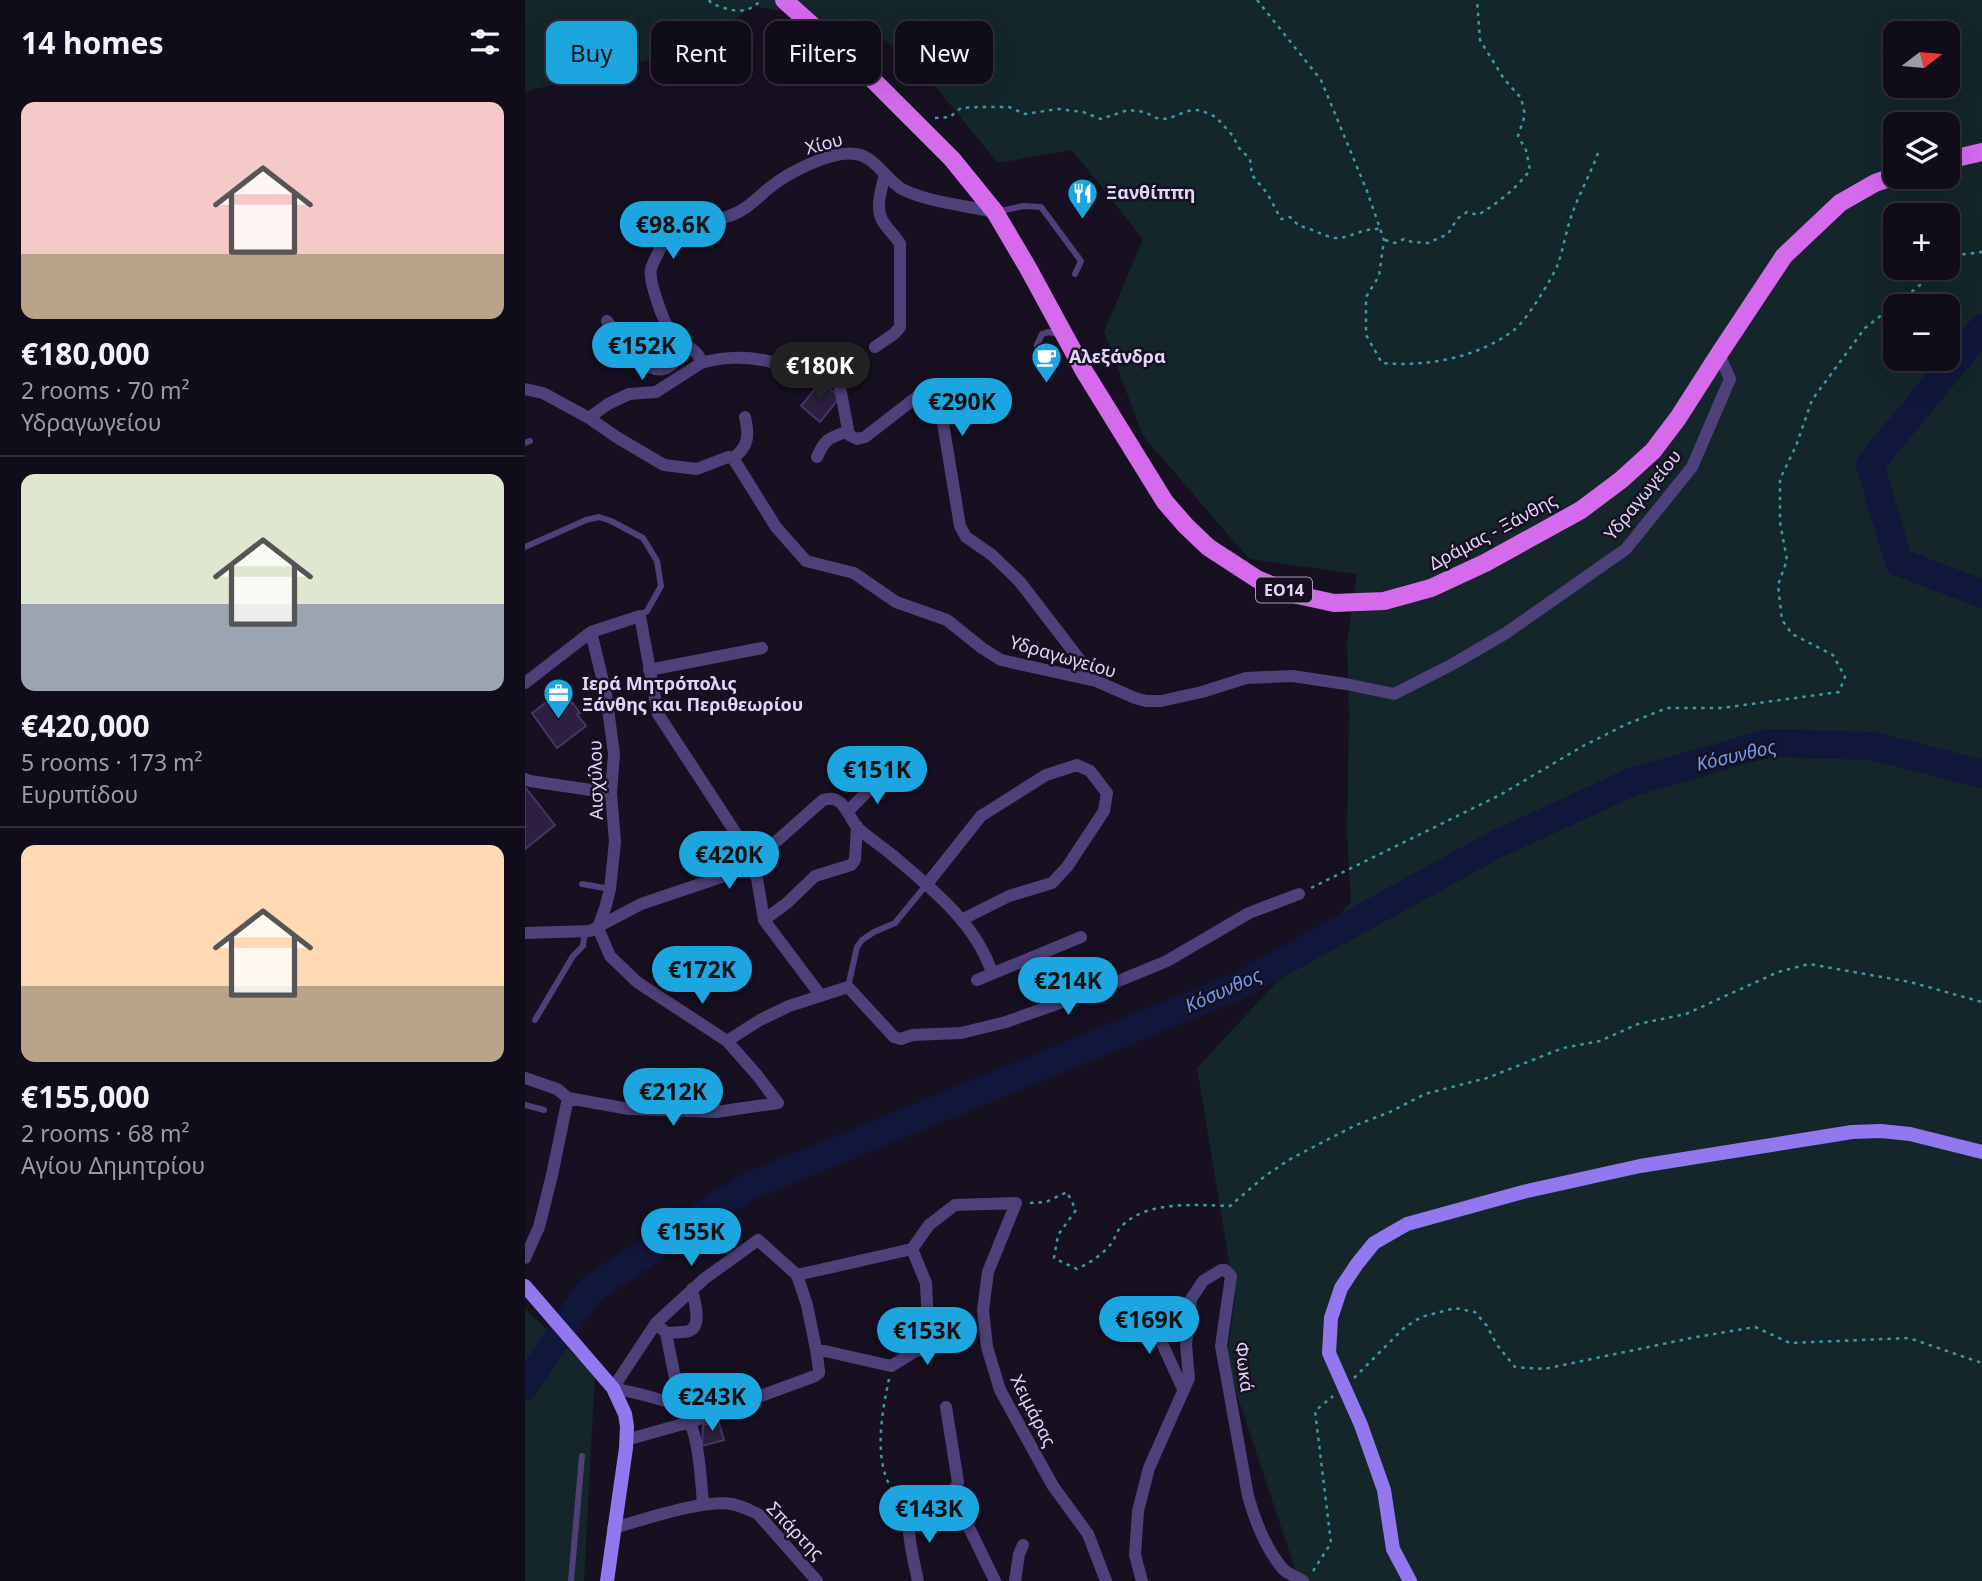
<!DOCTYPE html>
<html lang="en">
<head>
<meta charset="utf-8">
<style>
  body { margin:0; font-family:"Noto Sans",sans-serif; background:#191522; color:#f1f3f6; height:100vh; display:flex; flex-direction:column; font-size:26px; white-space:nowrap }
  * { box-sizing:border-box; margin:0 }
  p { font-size:23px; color:#9c9ba2 }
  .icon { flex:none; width:38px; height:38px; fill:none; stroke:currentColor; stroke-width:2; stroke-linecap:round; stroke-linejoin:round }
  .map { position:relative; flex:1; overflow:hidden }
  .side { display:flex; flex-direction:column; background:#100c19; width:525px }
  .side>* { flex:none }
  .banner { position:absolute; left:21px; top:21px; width:665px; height:63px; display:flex; gap:14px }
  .needle { width:46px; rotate:74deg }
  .buttons { position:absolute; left:1358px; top:21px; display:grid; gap:14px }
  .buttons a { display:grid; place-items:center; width:77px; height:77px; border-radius:14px; background:#100c19; box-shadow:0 7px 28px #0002,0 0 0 2px #302c38; font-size:35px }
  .price { position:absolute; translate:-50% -60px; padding:0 16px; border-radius:24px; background:#1ca5df; color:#111; font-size:23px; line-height:46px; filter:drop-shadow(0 2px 4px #0008) }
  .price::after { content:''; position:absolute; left:50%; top:42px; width:21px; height:16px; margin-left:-10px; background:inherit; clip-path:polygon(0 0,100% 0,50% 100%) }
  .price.active { background:#222; color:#fff }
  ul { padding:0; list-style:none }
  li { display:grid; align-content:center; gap:14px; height:371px; padding:0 21px }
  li+li { border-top:2px solid #302c38 }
  li span { display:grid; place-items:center; height:217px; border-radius:14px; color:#555 }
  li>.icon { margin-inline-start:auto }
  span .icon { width:126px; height:126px; fill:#fffc; stroke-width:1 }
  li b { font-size:30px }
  h2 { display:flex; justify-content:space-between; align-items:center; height:84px; padding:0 21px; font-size:30px }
  .tag { padding:0 24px; border-radius:14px; background:#100c19; box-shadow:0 7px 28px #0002,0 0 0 2px #302c38; font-size:24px; line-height:63px }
  .tag.active { background:#1ca5df; color:#111 }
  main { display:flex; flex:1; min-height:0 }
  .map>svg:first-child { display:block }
  .green { fill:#14262a; fill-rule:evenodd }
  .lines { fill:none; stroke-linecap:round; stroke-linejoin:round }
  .river { stroke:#10173a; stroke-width:28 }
  .building { fill:#2c1f3f; stroke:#483468; stroke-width:2 }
  .path { stroke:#3d97a6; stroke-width:2.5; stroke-dasharray:3.5 5; stroke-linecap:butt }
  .lane { stroke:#4e417a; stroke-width:6 }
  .street { stroke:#4e417a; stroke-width:12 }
  .secondary { stroke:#9278ee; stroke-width:14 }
  .primary { stroke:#d56aec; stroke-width:18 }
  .labels { text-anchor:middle; stroke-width:5; stroke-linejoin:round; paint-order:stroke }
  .shield { fill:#161021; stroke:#a49ab9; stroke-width:2 }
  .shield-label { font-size:16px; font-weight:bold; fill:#e1d5fa }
  .street-label { font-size:18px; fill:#e1d5fa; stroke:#161021 }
  .poi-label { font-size:18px; font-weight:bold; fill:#e1d5fa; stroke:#161021; text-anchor:start }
  .water-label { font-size:19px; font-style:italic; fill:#709aed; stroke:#161021 }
</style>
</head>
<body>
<main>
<section class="side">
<h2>14 homes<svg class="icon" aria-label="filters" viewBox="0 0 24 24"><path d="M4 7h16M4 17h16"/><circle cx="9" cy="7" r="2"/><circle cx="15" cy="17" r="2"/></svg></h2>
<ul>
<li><span style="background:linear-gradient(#f6c9c9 70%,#b9a48a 0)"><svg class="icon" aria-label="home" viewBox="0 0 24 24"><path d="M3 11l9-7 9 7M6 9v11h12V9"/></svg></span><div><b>€180,000</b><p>2 rooms · 70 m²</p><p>Υδραγωγείου</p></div></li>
<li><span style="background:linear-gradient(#dfe7d0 60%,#9aa5b1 0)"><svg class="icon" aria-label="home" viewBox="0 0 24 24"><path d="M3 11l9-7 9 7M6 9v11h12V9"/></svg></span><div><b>€420,000</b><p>5 rooms · 173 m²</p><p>Ευρυπίδου</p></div></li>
<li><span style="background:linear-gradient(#ffd9b3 65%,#b9a48a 0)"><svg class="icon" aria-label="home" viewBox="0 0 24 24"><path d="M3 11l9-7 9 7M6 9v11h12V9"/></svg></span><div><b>€155,000</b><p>2 rooms · 68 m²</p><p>Αγίου Δημητρίου</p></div></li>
</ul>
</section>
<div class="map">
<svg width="1457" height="1581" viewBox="0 0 1457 1581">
  <rect width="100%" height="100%" fill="#161021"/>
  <!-- green -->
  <path class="green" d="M0,0h1457v1581h-683l-73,-219 9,-64 -38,-230 154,-166 -4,-68 2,-120 -2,-71 10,-69 -108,-15 -106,-123 -39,-104 39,-93 -71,-89 -74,13 -64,-78 -60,-55 -119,-24 -68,44 -162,42zM1370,33h53v53h-53zM1370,124h53v53h-53zM1370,215h53v53h-53zM1370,306h53v53h-53z
    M0,1309l70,65 -11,207h-59z"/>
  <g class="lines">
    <!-- river -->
    <path class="river" d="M1457,329l-112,135 29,98 83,32
      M0,1386l64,-95 156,-103 495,-203 255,-140 137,-63 137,-39 104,3 109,28"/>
  </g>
  <!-- building -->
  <path class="building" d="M296,382l19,15 -20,25 -19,-16z
    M35,692l8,11 3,-2 9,12 -3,1 9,12 -29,22 -25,-35z
    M0,787l30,38 -30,24z
    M193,1420l6,20 -22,6 1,-21z"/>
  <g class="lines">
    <!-- path -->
    <path class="path" d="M184,0l2,3c17,7 35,14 50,-3
      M732,0l64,80 46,111 17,49 -5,36 -13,21v38l16,28c45,4 95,-5 132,-33 12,-9 38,-51 44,-66 5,-15 8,-32 13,-47 7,-21 19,-42 27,-64
      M410,118l15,-1 11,-9 18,-1h30l16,7 33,-5 25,3 18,7 27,-9 17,2 11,6 11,1 21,-8 12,-1 16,7 17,19 6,12 11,11 2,16 15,18 14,26 9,-2 9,9c13,2 27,12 38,12 14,0 25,-10 43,-9
      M860,240l10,3 9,-4 8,3 16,1 20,-9 9,-15 10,-7 11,3c20,-12 38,-26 52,-45l-4,-20 -8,-14 7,-21 -4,-17 -17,-19 -24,-39 -3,-40
      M1423,263l11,-8 23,-3
      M786,888l189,-93 83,-49 44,-22 40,-16h55l117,-16 6,-15 -12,-22 -41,-21 -10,-14 -4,-35 9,-25 -7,-38v-43l16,-33 16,-46 53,-72 77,-60
      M505,1203l16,-1 21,-10 9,18 -18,25 -4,23 23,11c14,-7 25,-14 35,-26 3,-5 4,-10 8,-15 24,-28 76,-23 110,-22l35,-30 27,-18 64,-33 34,-13 35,-18 62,-16 76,-30 37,-7 38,-17 48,-10 92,-42 31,-8 101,18 72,20
      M829,1378l50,-50 17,-11 34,-9 20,4 12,14 10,19 18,22 29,2 147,-31 64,-11 35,16 119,-5 73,25
      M364,1379c-8,38 -18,91 11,121
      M788,1571l18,-28 -16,-132 18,-15"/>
    <!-- lane -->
    <path class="lane" d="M471,212l27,-6 18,1 40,54 -6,13
      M512,345l5,-11 7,-2 9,2
      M0,443l5,-2
      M0,547l61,-27 13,-3 12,4 32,17 14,23 4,25 -14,25 -7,5
      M57,884l28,5
      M323,987l9,-40 5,-7 12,-8 21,-9 32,-39
      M10,1020l38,-64 10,-10 2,-15
      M0,1105l19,5
      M46,1581l11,-125"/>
    <!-- street -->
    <path class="street" d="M82,321c12,15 34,53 57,48 9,-2 17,-16 23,-23
      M350,347l19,-13 6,-7v-83c-5,-9 -13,-15 -18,-24 -7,-13 0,-33 3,-46
      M176,363c20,-6 45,-7 66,-2 7,1 14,6 21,7 14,4 29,2 44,6l8,13 9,48 8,4 8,-2 66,-51h5l3,2 2,23 19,115 6,11 26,18 28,27 76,99
      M0,389l18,4 46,25 29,20 46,27 33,4 31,-12 5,1 43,69 30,34 48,12 42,29 51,18 35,28 19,12 95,21 39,17 11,3h15l41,-9 44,-14 46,-2 54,8 48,10 59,-30 53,-31 120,-84 66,-82 38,-88 -11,-25
      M64,418l19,-14 21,-10 27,-2 45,-29c-1,-14 -21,-19 -29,-29 -8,-10 -24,-54 -21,-65 2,-7 13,-29 18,-32 20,-13 39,-14 60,-21 16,-5 27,-17 39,-27 19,-16 63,-39 88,-35 20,3 30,26 46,35 25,13 65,17 93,23
      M292,457c8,-19 13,-19 31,-26
      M208,458c16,-11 16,-23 12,-41
      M66,632l15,62 8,60 -3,39 4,49 -5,47 -4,16 -8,23
      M124,670l113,-22
      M0,683l66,-51 49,-16 18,98 96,147 10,59 57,76
      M0,779l5,2 81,12
      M323,811l34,-34
      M402,884l54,-68 65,-41 31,-10 13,6 17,22 -3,18 -37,56 -15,16 -43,13 -48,24
      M239,920l23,-17 28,-27 36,-11 4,-5 2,-34
      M0,933l65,-2 51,-27 101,-34 12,-9 69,-61c20,-7 24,15 34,27 10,10 23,18 34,27 39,33 85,69 101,119
      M452,980l104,-43
      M202,1041l33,-21 29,-14 59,-19 46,50 7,2 11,-4 49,-2 45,-11 93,-33 68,-28 82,-48 50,-19
      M0,1078l32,11 11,9 61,11 87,3 62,-9 -21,-28 -30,-34 -90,-59 -27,-26 -12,-28
      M0,1258l14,-31 13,-52 16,-77
      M272,1275l115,-26
      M627,1310l8,29 23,50
      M131,1323l10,10 15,75
      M141,1333c7,-1 16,0 23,-2 14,-5 5,-31 3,-42
      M421,1407l12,75 -8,16
      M101,1440l64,-18 125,-46 4,-3v-3l-3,-21 75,17 23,-14 15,-4 -3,-65 -14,-34 17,-24 26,-20 61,-2 -28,69 -5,38 4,37 13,43 53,96 35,48 18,47
      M178,1504c-2,-23 -4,-80 -22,-95 -10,-9 -54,-18 -68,-21l43,-65 48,-44 54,-39 39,35 10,30 9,44
      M88,1528c31,-8 90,-29 119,-24 10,2 17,6 26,10l59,67
      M393,1581c-4,-22 -23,-80 9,-87 12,-3 22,3 31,11l37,76
      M490,1581l4,-27 4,-9
      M617,1581l-7,-26 3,-44 11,-43 40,-90 -3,-33 5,-46 12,-18 18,-11h4l6,6 -10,70 27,150c7,25 18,53 35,73 5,5 14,8 20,12"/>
    <!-- secondary -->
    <path class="secondary" d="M0,1286l88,102 12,26 2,12 -1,22 -19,133
      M885,1581l-17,-32 -9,-59 -23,-65 -32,-72 2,-35 10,-30 16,-24 17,-21 33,-19 116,-32 117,-26 212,-34 29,-1 29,3 72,18"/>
    <!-- primary -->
    <path class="primary" d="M259,0l89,80 79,79 43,53 33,56 56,103 81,131 21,24 22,21 49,32 36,15 41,9 50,-2 47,-13 54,-25 96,-53 40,-30 32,-29 25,-33 41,-64 65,-98 56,-53 35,-20 20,-7
      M1423,160l34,-8"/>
  </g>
  <!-- icons -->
  <defs>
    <symbol id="restaurant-pin" viewBox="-11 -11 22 30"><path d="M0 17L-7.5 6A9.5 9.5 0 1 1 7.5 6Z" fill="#1ca5df" stroke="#161021"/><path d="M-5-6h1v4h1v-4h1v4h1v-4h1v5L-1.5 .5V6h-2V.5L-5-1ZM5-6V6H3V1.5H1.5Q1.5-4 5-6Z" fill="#fff"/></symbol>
    <symbol id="cafe-pin" viewBox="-11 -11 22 30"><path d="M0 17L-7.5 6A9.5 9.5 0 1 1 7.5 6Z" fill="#1ca5df" stroke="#161021"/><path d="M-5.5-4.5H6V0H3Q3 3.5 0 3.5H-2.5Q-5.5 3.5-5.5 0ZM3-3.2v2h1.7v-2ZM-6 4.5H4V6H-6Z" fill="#fff"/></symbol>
    <symbol id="office-pin" viewBox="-11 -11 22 30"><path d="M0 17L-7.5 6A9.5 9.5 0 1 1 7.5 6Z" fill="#1ca5df" stroke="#161021"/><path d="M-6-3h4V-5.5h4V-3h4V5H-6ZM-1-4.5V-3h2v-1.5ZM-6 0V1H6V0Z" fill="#fff"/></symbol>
  </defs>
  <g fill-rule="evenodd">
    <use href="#restaurant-pin" x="540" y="176" width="35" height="47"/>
    <use href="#cafe-pin" x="504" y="340" width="35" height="47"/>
    <use href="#office-pin" x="16" y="676" width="35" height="47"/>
  </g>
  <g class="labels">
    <!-- shield labels -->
    <rect class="shield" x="731" y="577.5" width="56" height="25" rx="5"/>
    <g class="shield-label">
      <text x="759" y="596">ΕΟ14</text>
    </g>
    <!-- street labels -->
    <g class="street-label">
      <text transform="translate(299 144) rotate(-15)" y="6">Χίου</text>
      <text transform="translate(1118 495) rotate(-51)" y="6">Υδραγωγείου</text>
      <text transform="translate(968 532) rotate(-28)" y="6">Δράμας - Ξάνθης</text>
      <text transform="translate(538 657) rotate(16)" y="6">Υδραγωγείου</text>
      <text transform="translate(71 780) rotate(-91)" y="6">Αισχύλου</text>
      <text transform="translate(719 1367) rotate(83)" y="6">Φωκά</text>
      <text transform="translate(508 1411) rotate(63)" y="6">Χειμάρας</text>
      <text transform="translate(270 1531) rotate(46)" y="6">Σπάρτης</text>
    </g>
    <!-- poi labels -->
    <g class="poi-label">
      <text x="581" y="199">Ξανθίππη</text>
      <text x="544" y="363">Αλεξάνδρα</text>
      <text x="57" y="690">Ιερά Μητρόπολις<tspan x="57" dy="21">Ξάνθης και Περιθεωρίου</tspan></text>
    </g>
    <!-- water labels -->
    <g class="water-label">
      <text transform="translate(1211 755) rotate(-13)" y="7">Κόσυνθος</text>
      <text transform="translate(698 990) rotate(-24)" y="7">Κόσυνθος</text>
    </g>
  </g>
</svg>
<div class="buttons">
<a><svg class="needle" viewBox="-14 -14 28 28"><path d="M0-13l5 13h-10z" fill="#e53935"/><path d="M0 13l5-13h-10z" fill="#9c9ba2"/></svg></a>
<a><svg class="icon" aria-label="layers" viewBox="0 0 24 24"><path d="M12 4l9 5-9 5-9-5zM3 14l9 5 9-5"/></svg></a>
<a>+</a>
<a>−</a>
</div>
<b class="price" style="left:148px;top:261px">€98.6K</b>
<b class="price" style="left:117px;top:382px">€152K</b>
<b class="price active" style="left:295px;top:402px">€180K</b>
<b class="price" style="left:437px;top:438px">€290K</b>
<b class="price" style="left:352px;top:806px">€151K</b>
<b class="price" style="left:204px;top:891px">€420K</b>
<b class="price" style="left:177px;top:1006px">€172K</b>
<b class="price" style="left:543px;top:1017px">€214K</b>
<b class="price" style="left:148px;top:1128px">€212K</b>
<b class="price" style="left:166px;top:1268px">€155K</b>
<b class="price" style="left:624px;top:1356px">€169K</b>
<b class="price" style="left:402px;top:1367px">€153K</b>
<b class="price" style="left:187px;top:1433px">€243K</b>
<b class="price" style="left:404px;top:1545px">€143K</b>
<div class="banner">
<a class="tag active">Buy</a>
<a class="tag">Rent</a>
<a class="tag">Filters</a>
<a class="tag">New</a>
</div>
</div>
</main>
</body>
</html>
